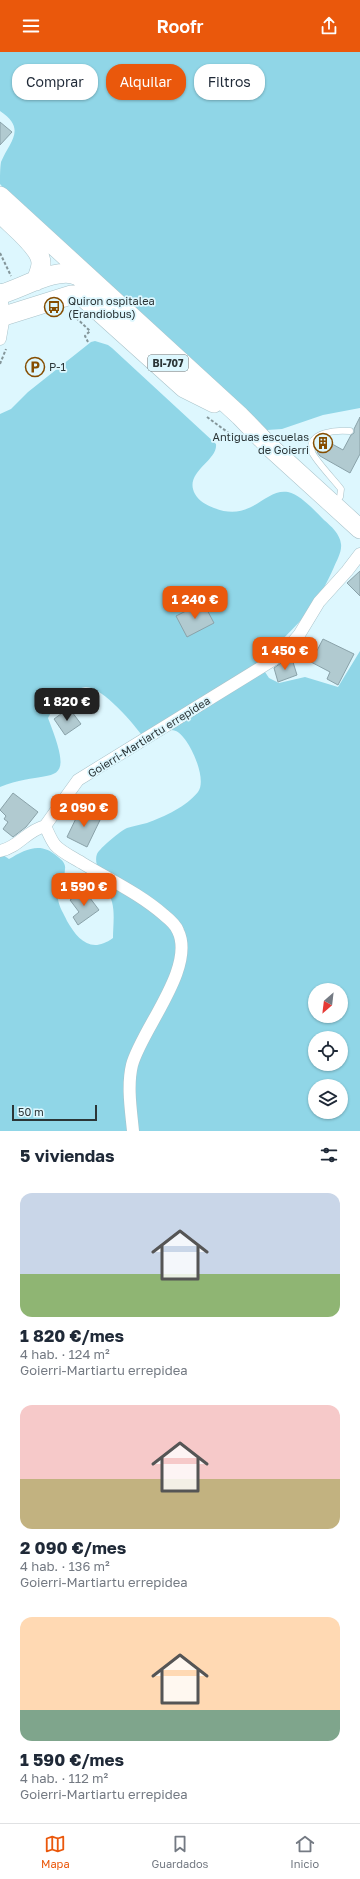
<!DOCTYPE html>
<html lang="es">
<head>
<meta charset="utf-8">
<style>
  body { margin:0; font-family:"Golos Text",sans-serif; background:#f2f2f3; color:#1f2937; height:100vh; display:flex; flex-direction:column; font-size:15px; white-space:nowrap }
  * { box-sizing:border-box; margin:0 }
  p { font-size:13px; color:#747a83 }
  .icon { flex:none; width:22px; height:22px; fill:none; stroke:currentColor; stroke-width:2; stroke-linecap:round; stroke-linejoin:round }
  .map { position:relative; height:1079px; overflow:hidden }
  .sheet { display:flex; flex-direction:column; background:#fff; flex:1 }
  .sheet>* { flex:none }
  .banner { position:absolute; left:12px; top:12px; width:336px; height:36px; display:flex; gap:8px }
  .needle { width:26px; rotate:208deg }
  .tools { position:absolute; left:308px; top:931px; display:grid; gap:8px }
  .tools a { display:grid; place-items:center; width:40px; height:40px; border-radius:50%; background:#fff; box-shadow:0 1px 3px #0004; font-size:20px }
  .scale { position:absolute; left:12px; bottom:10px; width:85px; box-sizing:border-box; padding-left:4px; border:2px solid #2b3537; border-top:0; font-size:11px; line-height:14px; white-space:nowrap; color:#2b3537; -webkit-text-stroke:3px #ddf7fe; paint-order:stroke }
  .price { position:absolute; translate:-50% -34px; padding:0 9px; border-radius:8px; background:#ea580c; color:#fff; font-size:13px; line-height:26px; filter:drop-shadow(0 1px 2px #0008) }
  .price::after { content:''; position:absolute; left:50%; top:24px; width:12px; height:9px; margin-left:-6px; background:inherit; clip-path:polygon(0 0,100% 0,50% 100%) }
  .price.selected { background:#222; color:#fff }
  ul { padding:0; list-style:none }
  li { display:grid; align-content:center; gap:8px; height:212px; padding:0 20px }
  li span { display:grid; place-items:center; height:124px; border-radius:12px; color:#555 }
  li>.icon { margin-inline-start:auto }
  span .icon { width:72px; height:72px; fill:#fffc; stroke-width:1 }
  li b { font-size:17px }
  h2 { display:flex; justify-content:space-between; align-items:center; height:48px; padding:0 20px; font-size:17px }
  .chip { padding:0 14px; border-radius:16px; background:#fff; box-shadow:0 1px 3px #0004; font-size:14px; line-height:36px }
  .chip.selected { background:#ea580c; color:#fff }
  header { display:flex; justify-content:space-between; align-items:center; height:52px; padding:0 20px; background:#ea580c; color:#fff; font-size:18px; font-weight:600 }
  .tabs { display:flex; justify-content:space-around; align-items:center; height:56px; border-top:1px solid #e0e1e3; background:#fff; font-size:11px; color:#747a83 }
  .tabs a { display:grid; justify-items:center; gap:2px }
  .tabs .selected { color:#ea580c }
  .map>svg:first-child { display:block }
  .green { fill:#90d6e7; fill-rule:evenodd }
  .building { fill:#b1cad0; stroke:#8aa2a9 }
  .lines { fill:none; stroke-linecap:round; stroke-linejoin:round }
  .service-casing { stroke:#aac3ca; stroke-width:7 }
  .minor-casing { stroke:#aac3ca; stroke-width:13 }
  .primary-casing { stroke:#aac3ca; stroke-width:20 }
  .path { stroke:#84969a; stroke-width:2; stroke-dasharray:3 2; stroke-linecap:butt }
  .service { stroke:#fff; stroke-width:6 }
  .minor { stroke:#fff; stroke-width:12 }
  .primary { stroke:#fff; stroke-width:19 }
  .labels { text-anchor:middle; stroke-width:3.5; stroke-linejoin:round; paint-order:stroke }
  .shield { fill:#ddf7fe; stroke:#606f73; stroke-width:1 }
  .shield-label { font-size:10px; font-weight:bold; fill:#2b3537 }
  .poi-label { font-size:11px; fill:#2b3537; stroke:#ddf7fe; text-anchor:start }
  .street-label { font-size:11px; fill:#2b3537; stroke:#ddf7fe }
</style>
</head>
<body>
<header><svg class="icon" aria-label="menu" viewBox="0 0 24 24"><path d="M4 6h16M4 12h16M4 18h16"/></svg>Roofr<svg class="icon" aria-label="share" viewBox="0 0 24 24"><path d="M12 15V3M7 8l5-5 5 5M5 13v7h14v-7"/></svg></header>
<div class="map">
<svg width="360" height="1079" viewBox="0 0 360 1079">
  <rect width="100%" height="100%" fill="#ddf7fe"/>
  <!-- green -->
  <path class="green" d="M0,0h360v356l-37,7 -41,14 -15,1 -254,-231 -13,-15c0,-7 0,-16 1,-22 9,-21 26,-33 -1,-51z
    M95,289l13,4 4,3 104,96c2,17 -33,28 -21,50 4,7 11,11 19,14 38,15 50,-20 74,-16 13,3 27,19 36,28 7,6 16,14 17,24 1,8 -4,16 -7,23 -7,16 -15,31 -26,45 -13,16 -30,30 -43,47l-2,10 6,9 10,5 26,-6 33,10 22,-36v480h-360v-278l9,6c17,-10 32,-18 49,-2 4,3 8,7 7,12 0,11 -8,19 -7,30 1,8 6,15 9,22 11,19 24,33 46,17 0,-11 2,-25 -1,-36 -3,-13 -20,-36 -15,-48 3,-6 23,-23 30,-26 6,-2 13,-3 20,-5 17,-6 40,-17 51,-31 10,-13 -9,-55 -22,-61 -9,-4 -23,4 -32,7 -9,-13 -43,-53 -59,-51 -7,1 -22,10 -27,15 -4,4 -7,11 -10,16 30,77 3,48 -48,69v-373l11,-5 17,-17 63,-50zM315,938h26v26h-26zM315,986h26v26h-26zM315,1034h26v26h-26z"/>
  <!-- building -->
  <path class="building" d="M0,70l12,10 -12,13z
    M360,365v37l-10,19 -30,-17 -3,-4 2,-3 -3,-3 1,-4 6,-3 20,11 8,-15 3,-2v-4z
    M360,519v25l-13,-13z
    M196,554l2,3 7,-3 9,17 -27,14 -11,-21z
    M323,587l31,15 -16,31 -11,-6 3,-7 -19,-10z
    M292,607l5,16 -19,7 -4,-14 7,-5z
    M69,656l12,16 -16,11 -11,-16z
    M13,741l25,19 -12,15 -13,10 -10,-8 5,-7 -4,-3 2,-3 -6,-6z
    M81,756l20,10 -14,29 -20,-10z
    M84,838l15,20 -21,15 -5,-8 6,-5 -9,-12z"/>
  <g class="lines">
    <defs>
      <path id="service" d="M335,450l5,-5 1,-8c-6,-8 -26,-29 -29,-37 -6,-21 26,-22 38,-21"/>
      <path id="minor" d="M0,238l4,26 -4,23
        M45,774l33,-46 195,-120 13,-10 13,-15 20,-33 28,-31 13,-17
        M45,774c3,6 6,14 10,19 6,7 19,13 27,18 28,17 58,31 82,52 5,4 12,10 14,16 18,37 -37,99 -46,134 -5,21 -1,45 1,66
        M0,799c19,-4 26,-20 45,-25"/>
      <path id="primary" d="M0,144l240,220 31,32 89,81
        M0,161c11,12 41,34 41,50 0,6 -3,12 -5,18
        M1,242c20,-5 58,-29 77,-18 4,2 7,6 9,8
        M4,264l67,-21h7l6,3 100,90 30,15"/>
    </defs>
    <!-- service casing -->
    <use href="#service" class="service-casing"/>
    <!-- minor casing -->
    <use href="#minor" class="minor-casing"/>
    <!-- primary casing -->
    <use href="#primary" class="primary-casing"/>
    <!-- path -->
    <path class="path" d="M0,201l11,23
      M69,259l21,20 -5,5 3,6
      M0,312l6,-15
      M207,365l23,17h6"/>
    <!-- service -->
    <use href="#service" class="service"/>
    <!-- minor -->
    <use href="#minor" class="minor"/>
    <!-- primary -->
    <use href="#primary" class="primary"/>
  </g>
  <!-- icons -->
  <defs>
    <symbol id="bus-ring" viewBox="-11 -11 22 22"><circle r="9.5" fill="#ddf7fe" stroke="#854d00" stroke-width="1.5"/><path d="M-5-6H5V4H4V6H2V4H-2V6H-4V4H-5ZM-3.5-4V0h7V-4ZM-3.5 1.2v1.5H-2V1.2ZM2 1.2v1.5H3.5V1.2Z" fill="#854d00"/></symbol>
    <symbol id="parking-ring" viewBox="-11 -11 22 22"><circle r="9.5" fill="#ddf7fe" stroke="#854d00" stroke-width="1.5"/><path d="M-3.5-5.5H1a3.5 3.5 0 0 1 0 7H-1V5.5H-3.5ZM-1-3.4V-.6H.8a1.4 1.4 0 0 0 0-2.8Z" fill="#854d00"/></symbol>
    <symbol id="building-ring" viewBox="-11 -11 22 22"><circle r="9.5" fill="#ddf7fe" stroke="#854d00" stroke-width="1.5"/><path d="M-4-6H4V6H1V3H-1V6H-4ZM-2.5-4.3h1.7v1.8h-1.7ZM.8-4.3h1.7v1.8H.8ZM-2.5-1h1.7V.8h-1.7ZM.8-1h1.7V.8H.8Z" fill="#854d00"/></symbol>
  </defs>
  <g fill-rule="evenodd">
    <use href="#bus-ring" x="43" y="244" width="22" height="22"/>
    <use href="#parking-ring" x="24" y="304" width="22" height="22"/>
    <use href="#building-ring" x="312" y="380" width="22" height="22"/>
  </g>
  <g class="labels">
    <!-- shield labels -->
    <rect class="shield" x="148" y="303" width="40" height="16" rx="3"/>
    <g class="shield-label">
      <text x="168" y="315">BI-707</text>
    </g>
    <!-- poi labels -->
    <g class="poi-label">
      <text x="68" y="253">Quiron ospitalea<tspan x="68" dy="13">(Erandiobus)</tspan></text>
      <text x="49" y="319">P-1</text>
      <text x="309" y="389" text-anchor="end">Antiguas escuelas<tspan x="309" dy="13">de Goierri</tspan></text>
    </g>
    <!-- street labels -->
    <g class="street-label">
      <text transform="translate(149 685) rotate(-32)" y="4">Goierri-Martiartu errepidea</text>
    </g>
  </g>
</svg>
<div class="tools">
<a><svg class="needle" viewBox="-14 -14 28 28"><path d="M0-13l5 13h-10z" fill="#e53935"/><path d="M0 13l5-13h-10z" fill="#747a83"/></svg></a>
<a><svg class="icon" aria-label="locate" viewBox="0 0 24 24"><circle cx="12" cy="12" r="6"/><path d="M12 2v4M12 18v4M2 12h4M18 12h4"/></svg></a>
<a><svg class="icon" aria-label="layers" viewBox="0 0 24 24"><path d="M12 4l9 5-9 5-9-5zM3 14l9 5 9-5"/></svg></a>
</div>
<div class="scale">50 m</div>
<b class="price" style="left:195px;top:568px">1 240 €</b>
<b class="price" style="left:285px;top:619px">1 450 €</b>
<b class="price selected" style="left:67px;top:670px">1 820 €</b>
<b class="price" style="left:84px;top:776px">2 090 €</b>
<b class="price" style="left:84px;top:855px">1 590 €</b>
<div class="banner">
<a class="chip">Comprar</a>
<a class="chip selected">Alquilar</a>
<a class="chip">Filtros</a>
</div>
</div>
<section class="sheet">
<h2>5 viviendas<svg class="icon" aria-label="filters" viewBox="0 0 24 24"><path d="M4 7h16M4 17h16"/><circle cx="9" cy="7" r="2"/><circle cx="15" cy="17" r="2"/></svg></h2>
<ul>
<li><span style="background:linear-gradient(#c9d6e8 65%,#8fb573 0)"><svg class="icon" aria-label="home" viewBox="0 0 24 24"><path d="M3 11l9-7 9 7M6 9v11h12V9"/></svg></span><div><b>1 820 €/mes</b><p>4 hab. · 124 m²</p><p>Goierri-Martiartu errepidea</p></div></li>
<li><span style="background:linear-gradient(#f6c9c9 60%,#c2b280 0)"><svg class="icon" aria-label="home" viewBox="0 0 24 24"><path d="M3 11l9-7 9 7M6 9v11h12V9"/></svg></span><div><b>2 090 €/mes</b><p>4 hab. · 136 m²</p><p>Goierri-Martiartu errepidea</p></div></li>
<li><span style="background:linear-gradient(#ffd9b3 75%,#7fa58c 0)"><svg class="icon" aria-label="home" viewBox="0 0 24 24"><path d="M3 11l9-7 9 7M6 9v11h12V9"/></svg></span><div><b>1 590 €/mes</b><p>4 hab. · 112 m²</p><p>Goierri-Martiartu errepidea</p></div></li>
</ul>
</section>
<nav class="tabs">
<a class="selected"><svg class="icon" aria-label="map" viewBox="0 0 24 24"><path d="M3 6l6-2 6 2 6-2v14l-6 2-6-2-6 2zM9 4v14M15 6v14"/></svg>Mapa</a>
<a><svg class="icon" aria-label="saved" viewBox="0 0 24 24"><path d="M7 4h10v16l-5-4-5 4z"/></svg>Guardados</a>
<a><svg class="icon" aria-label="home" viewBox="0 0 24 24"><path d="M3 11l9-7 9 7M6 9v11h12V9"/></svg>Inicio</a>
</nav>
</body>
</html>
